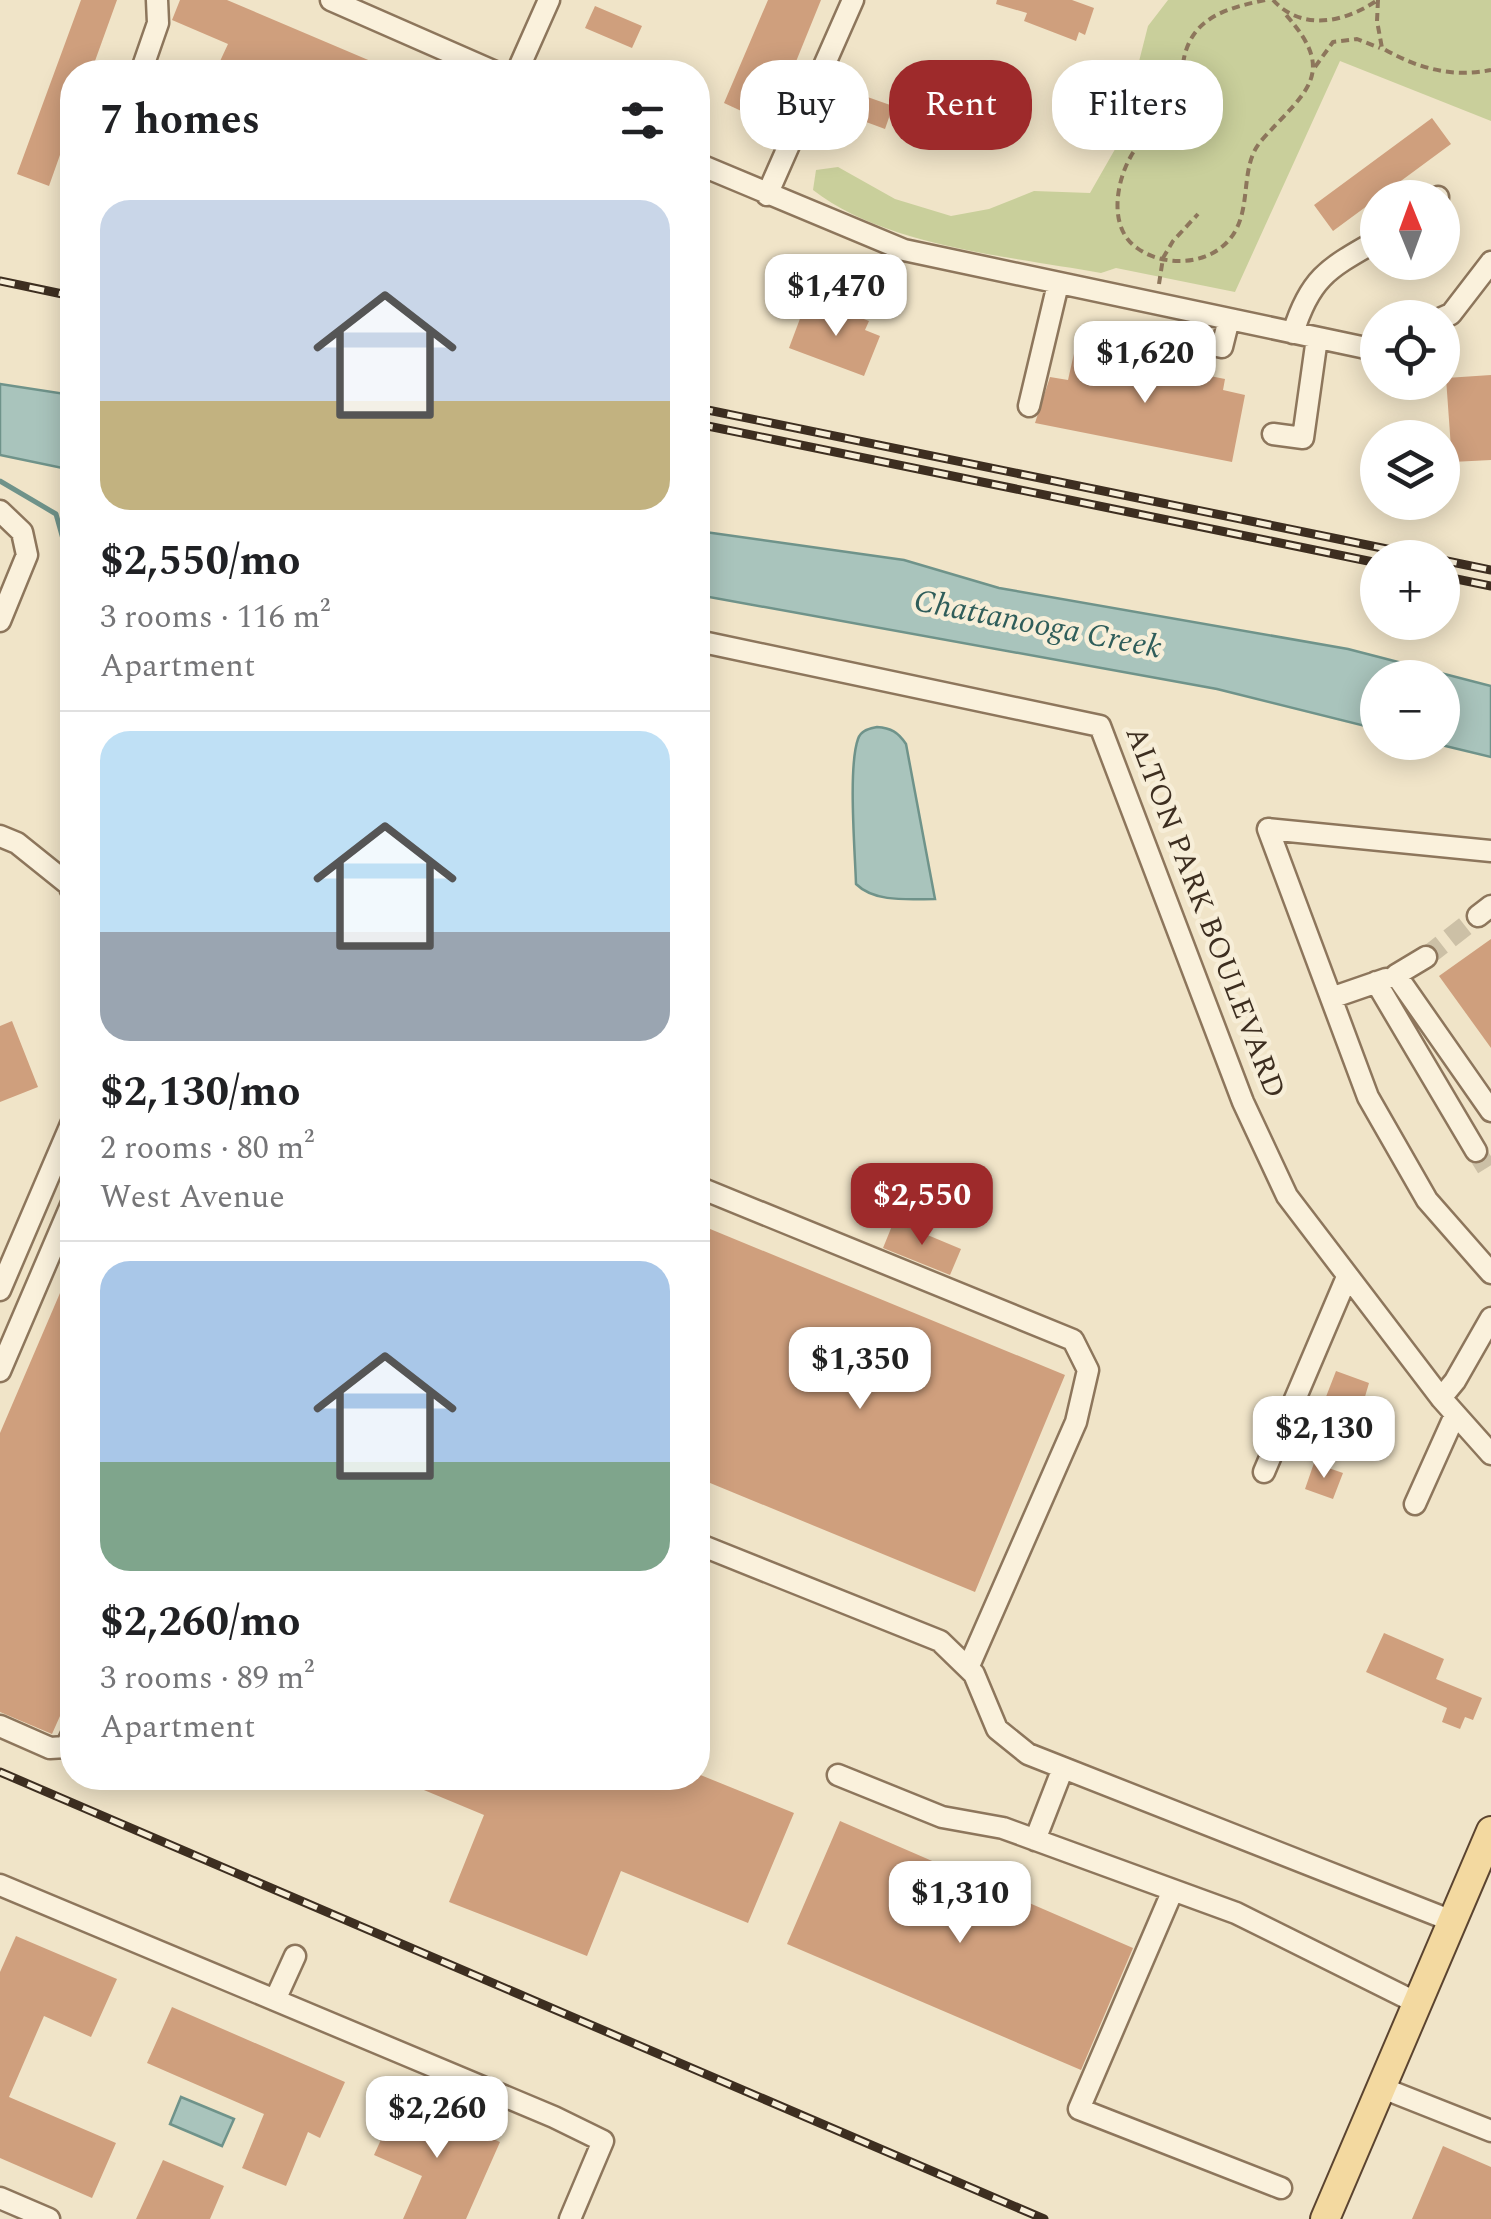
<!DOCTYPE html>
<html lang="en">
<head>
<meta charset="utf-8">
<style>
  body { margin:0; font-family:Spectral,serif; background:#f2f2f2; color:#202124; height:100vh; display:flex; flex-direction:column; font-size:38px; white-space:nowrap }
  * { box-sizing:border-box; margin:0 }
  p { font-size:32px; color:#757577 }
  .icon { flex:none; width:55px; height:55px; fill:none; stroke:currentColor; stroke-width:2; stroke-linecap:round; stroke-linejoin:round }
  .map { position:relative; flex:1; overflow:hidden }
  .sheet { position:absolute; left:60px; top:60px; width:650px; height:1730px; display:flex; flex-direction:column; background:#fff; border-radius:40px; box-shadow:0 5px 25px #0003 }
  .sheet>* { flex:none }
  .guide { position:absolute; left:740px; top:60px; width:600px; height:90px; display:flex; gap:20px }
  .needle { width:65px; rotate:359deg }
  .buttons { position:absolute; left:1360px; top:180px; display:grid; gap:20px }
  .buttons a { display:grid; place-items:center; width:100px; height:100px; border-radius:50%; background:#fff; box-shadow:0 5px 25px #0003; font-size:50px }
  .price { position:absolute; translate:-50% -85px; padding:0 22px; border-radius:20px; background:#fff; color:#222; font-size:32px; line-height:65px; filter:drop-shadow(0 2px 5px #0008) }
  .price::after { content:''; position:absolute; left:50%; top:60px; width:30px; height:22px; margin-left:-15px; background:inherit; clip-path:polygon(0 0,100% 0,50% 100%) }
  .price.current { background:#9e2a2b; color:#fff }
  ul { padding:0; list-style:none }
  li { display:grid; align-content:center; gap:20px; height:530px; padding:0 40px }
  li+li { border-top:2px solid #e0e0e0 }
  li span { display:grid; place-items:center; height:310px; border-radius:30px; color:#555 }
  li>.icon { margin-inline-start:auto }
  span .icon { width:180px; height:180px; fill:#fffc; stroke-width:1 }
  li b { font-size:42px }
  h2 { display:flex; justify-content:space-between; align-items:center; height:120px; padding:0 40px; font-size:42px }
  .chip { padding:0 35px; border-radius:40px; background:#fff; box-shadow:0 5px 25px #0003; font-size:35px; line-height:90px }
  .chip.current { background:#9e2a2b; color:#fff }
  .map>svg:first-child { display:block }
  .green { fill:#c9cf9b }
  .water { fill:#a9c4bc; stroke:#6f938a; stroke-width:2.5 }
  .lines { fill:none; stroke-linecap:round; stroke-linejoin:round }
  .stream { stroke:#6f938a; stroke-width:5 }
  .building { fill:#cf9f7d }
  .minor-tunnel { stroke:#ccc0a6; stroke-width:20; stroke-dasharray:20 10; stroke-linecap:butt }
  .minor-casing { stroke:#8d765c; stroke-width:25 }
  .major-casing { stroke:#5b4430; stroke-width:32 }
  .path { stroke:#8d765c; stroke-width:4; stroke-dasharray:8 5; stroke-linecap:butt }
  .minor { stroke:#faf1dc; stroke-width:20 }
  .major { stroke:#f3d9a0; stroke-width:28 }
  .rail-casing { stroke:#3d2e20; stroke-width:9 }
  .rail { stroke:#f7eed8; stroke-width:5; stroke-dasharray:15; stroke-linecap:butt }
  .labels { text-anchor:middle; stroke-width:9; stroke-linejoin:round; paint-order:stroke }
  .street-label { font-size:30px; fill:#3d2e20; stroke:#f7eed8 }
  .water-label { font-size:32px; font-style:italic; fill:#2f5d5a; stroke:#f7eed8 }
</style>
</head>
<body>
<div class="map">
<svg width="1491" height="2219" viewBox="0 0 1491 2219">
  <rect width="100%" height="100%" fill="#f0e4c8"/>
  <!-- green -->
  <path class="green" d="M1168,0h323v121l-151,-60 -105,231 -119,-24 -15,5c-88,-16 -217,-27 -288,-83l3,-20 22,-3 57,32 56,17 38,-7 45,-18 56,2 28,-49 30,-118z"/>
  <!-- water -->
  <path class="water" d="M0,384l72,11v75l-72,-15z
    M698,531l206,29 95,28 349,61 143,37v71l-58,-14 9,-1v-64h-64l-1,51 -160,-40 -519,-94z
    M877,727c14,1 21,5 29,17l29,155c-25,0 -60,4 -79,-15 -1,-33 -8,-117 2,-145 3,-9 11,-10 19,-12z
    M181,2097l53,22 -12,27 -52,-22z"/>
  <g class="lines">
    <!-- stream -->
    <path class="stream" d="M0,481l56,33 16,57"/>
  </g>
  <!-- building -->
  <path class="building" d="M81,0h36l-26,72h-19v49l-23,65 -32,-12z
    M180,0h47l146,62 -4,10h-154l13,-28 -56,-24z
    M768,0h53l-26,64 -6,-2 -26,59 -39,-18z
    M997,0h75l22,8 -9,27 -6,-3 -3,9 -52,-20 3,-8 -31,-9z
    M595,6l47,20 -10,22 -47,-20z
    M859,94l34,12 -8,23 -35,-13 2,-4 -4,-2 5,-14 4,2z
    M1432,118l19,26 -118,87 -19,-26z
    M822,303l47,18 -4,9 15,6 -16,40 -75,-28 15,-40 15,5z
    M1075,349l150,30 -2,11 22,5 -13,67 -197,-39 15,-46 18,3z
    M1491,375v85l-39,2 -6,-84z
    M1491,939v109l-52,-72z
    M12,1021l26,66 -38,15v-76z
    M894,1221l67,28 -11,26 -67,-27z
    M698,1224l367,151 -90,217 -277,-114z
    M72,1265v424l-20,45 -52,-22v-279z
    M1336,1371l33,12 -5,17 17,6 -7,20 -52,-19z
    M1314,1463l29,10 -10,26 -28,-10z
    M1384,1633l60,26 -8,20 46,19 -9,22 -8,-3 -5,12 -18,-7 5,-14 -81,-36z
    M698,1774l96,39 -46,110 -127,-52 -34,85 -138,-54 35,-87 -89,-37h303z
    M840,1821l293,127 -52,122 -294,-126z
    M16,1936l101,43 -26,58 -47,-21 -35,81 107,46 -24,55 -92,-40v-186z
    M172,2007l173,75 -25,56 -12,-6 -22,54 -44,-18 22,-54 -117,-51z
    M400,2098l100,44 -34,77h-63l19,-43 -48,-21z
    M1443,2146l48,21v52h-79z
    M163,2160l61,26 -14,33h-74z"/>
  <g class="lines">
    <!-- minor-tunnel -->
    <path class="minor-tunnel" d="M1426,957l52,-41
      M1476,1151l15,24"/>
    <defs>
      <path id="minor" d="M331,0l164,72
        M141,72l17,-49 -1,-23
        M517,72l32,-72
        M698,164l206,86 462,98 12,-5
        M767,195l86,-195
        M1438,198v-1
        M1442,318l9,-4 40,-52
        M1293,333c17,-56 36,-65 85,-93
        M1174,337l48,10 7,-28
        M1029,406l29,-122
        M1273,434l30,4 14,-100
        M0,511l22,21 5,23 -27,66
        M698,641l402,85 143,376 44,94 154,202 50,56
        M0,836l17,7 51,41 4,8
        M1491,851l-223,-22 100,268 59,103 64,73
        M1478,916l13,-10
        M1426,957l-30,18 95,136
        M1376,982l100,169
        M1331,998l55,-19
        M698,1187l375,153 15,30 -12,52 -108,246
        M0,1290l72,-168
        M0,1371l72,-168
        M1441,1398l14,-17 36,-63
        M1264,1472l83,-195
        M1415,1504l40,-89
        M698,1544l242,97 34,33 23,55 31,25 424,167
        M0,1726l50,22 16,-1 6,-13
        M838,1775l104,42 61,11 233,85 181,90
        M1035,1840l28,-72
        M0,1885l275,115
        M1173,1890l-94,219 202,79
        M295,1956l-20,44 279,117 49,24 -33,78
        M1380,2087l111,44
        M0,2198l49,21"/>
      <path id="major" d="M1325,2219l166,-388"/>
    </defs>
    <!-- minor casing -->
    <use href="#minor" class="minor-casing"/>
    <!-- major casing -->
    <use href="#major" class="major-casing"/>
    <!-- path -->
    <path class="path" d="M1265,0c-36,8 -72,16 -81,58 -3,15 -2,33 -4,49 -17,14 -38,30 -49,49 -15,26 -23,72 6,92 26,19 70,18 92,-8 25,-29 9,-72 32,-99 42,-48 79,-66 25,-126
      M1273,0c28,31 71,23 103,1
      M1378,0l-1,21 5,27c35,20 69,30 109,22
      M1315,67l18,-25 24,-3 23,9
      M1159,284l4,-26 10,-17 25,-27"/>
    <!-- minor -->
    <use href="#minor" class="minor"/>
    <!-- major -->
    <use href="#major" class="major"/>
    <defs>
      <path id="rail" d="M0,281l72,15
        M698,408l733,150
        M698,424l680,139
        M1442,560l49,10
        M1442,576l49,10
        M0,1772l1044,447"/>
    </defs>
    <!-- rail casing -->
    <use href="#rail" class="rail-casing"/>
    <!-- rail -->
    <use href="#rail" class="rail"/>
  </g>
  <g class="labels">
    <!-- street labels -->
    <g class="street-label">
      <text transform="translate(1206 912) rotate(69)" y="10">ALTON PARK BOULEVARD</text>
    </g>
    <!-- water labels -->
    <g class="water-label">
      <text transform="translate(1038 623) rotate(11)" y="11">Chattanooga Creek</text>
    </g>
  </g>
</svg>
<div class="buttons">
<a><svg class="needle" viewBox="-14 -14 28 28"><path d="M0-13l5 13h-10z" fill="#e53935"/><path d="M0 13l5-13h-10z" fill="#757577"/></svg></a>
<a><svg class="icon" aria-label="locate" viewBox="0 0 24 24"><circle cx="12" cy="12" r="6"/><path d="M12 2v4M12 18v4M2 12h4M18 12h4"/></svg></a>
<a><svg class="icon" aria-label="layers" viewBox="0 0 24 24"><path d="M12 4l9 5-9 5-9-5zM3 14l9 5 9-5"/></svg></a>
<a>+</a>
<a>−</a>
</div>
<b class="price" style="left:836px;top:339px">$1,470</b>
<b class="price" style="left:1145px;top:406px">$1,620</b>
<b class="price current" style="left:922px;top:1248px">$2,550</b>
<b class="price" style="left:860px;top:1412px">$1,350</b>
<b class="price" style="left:1324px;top:1481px">$2,130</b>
<b class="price" style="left:960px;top:1946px">$1,310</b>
<b class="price" style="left:437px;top:2161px">$2,260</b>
<div class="guide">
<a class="chip">Buy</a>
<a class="chip current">Rent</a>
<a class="chip">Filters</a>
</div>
<section class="sheet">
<h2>7 homes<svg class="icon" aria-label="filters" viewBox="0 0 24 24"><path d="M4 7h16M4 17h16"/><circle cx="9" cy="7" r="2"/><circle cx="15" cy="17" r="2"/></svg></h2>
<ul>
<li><span style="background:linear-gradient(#c9d6e8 65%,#c2b280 0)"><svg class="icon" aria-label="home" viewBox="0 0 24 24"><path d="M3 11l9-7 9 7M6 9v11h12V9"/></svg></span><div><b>$2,550/mo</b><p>3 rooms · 116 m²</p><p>Apartment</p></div></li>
<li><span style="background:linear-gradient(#bfe0f5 65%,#9aa5b1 0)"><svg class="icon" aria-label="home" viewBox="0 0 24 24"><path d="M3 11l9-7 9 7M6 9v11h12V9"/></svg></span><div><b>$2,130/mo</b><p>2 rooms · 80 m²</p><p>West Avenue</p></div></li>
<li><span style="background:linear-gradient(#a9c7e8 65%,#7fa58c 0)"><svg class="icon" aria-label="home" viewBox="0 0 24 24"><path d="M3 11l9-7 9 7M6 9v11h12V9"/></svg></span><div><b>$2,260/mo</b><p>3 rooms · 89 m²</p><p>Apartment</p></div></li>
</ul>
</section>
</div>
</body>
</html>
